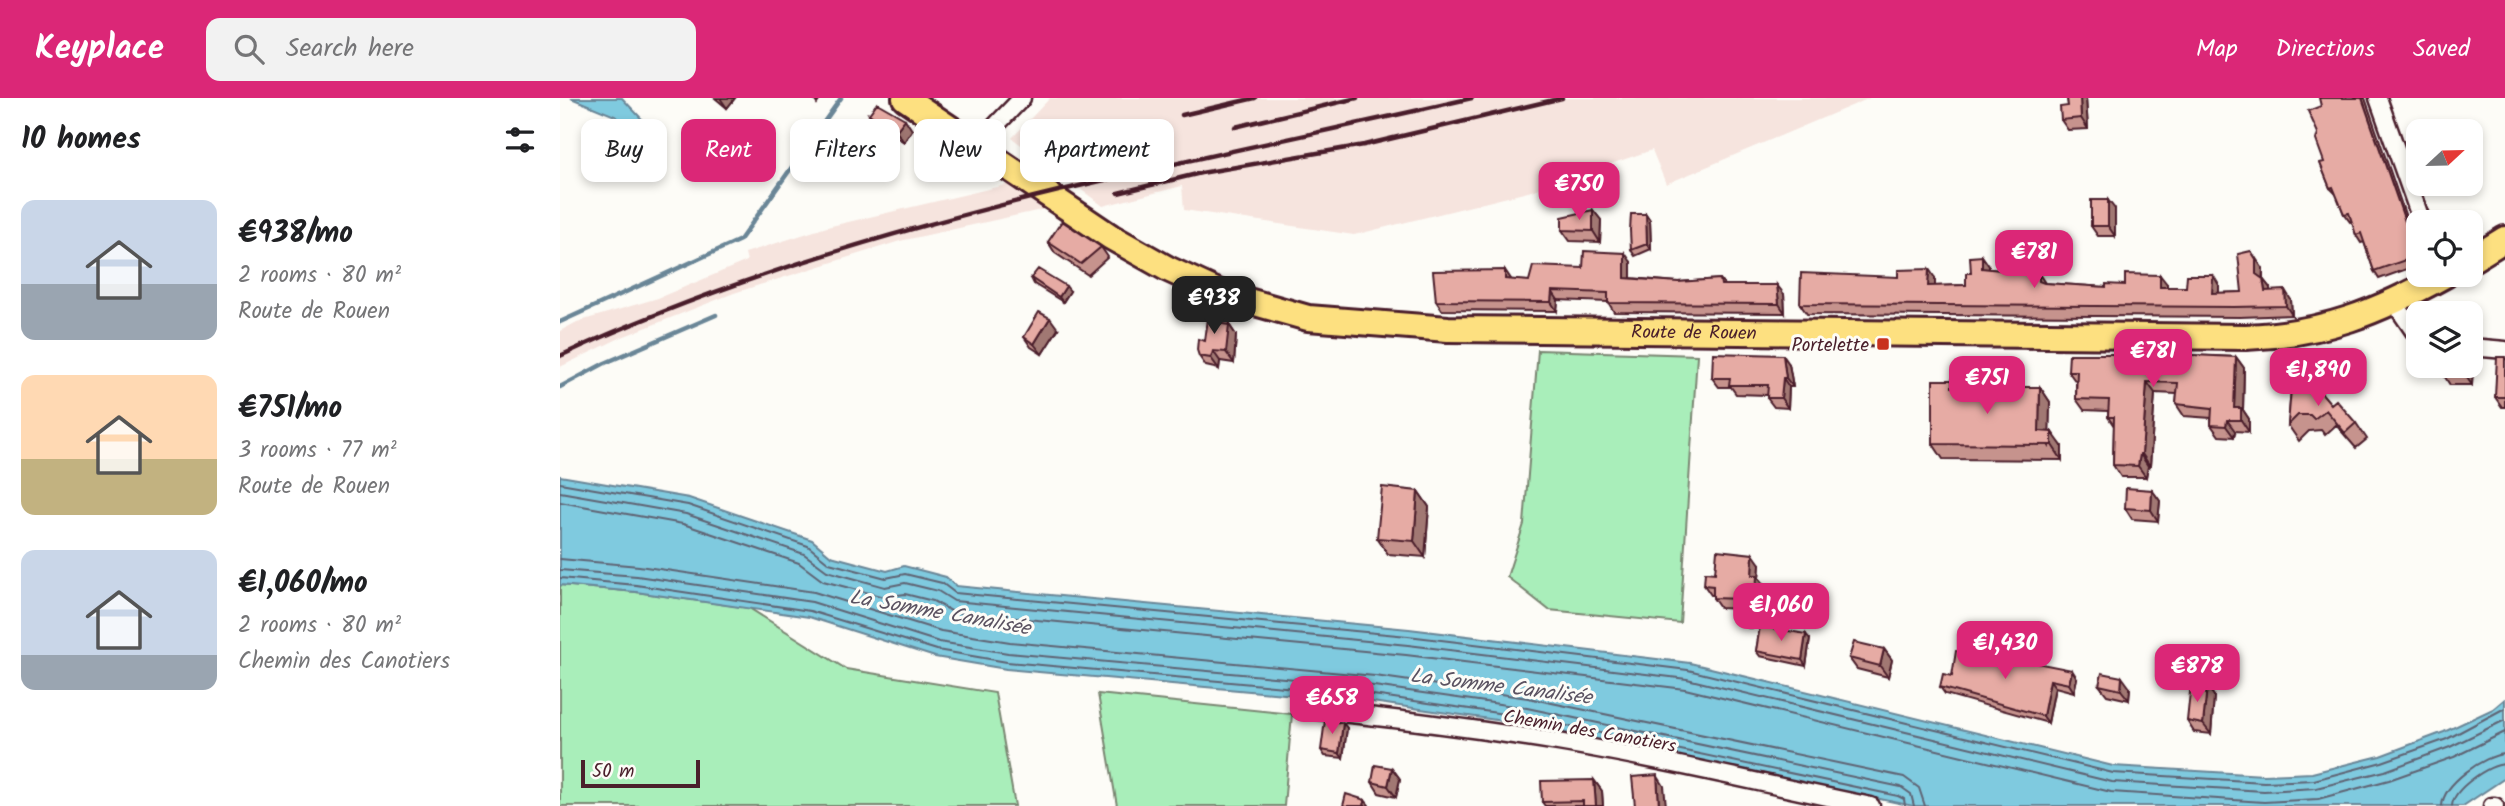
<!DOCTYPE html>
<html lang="en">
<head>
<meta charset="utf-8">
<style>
  body { margin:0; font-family:Kalam,sans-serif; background:#f2f2f2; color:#202124; height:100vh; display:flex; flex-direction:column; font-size:26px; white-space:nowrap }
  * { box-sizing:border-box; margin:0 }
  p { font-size:23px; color:#757577 }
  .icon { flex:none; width:38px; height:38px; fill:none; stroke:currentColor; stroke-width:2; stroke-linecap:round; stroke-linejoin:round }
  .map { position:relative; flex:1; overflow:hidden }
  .details { display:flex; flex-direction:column; background:#fff; width:560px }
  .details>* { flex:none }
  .banner { position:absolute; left:21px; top:21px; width:665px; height:63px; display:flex; gap:14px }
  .needle { width:46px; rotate:68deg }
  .controls { position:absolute; left:1846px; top:21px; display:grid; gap:14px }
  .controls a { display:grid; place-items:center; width:77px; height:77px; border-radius:14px; background:#fff; box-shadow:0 4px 10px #0003; font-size:35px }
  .scale { position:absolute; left:21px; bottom:18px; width:119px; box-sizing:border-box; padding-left:7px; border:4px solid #4a1f2b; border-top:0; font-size:19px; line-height:24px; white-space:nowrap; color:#4a1f2b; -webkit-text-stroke:5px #fdfcf7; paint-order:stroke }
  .price { position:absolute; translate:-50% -60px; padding:0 16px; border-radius:14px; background:#db2777; color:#fff; font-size:23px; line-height:46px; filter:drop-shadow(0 2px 4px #0008) }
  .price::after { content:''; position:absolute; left:50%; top:42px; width:21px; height:16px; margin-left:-10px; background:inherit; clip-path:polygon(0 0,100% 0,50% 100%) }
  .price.on { background:#222; color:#fff }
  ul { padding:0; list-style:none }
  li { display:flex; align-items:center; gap:21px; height:175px; padding:0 21px }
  li span { display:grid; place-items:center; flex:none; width:196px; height:140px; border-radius:14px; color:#555 }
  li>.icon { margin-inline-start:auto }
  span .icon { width:84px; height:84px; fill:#fffc; stroke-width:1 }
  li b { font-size:30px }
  h2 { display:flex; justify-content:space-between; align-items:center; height:84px; padding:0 21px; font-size:30px }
  .tag { padding:0 24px; border-radius:14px; background:#fff; box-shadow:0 4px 10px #0003; font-size:24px; line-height:63px }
  .tag.on { background:#db2777; color:#fff }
  header { display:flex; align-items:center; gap:42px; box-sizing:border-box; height:98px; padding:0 35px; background:#db2777; color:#fff }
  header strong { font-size:33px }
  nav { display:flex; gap:38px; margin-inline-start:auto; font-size:24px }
  .search { width:490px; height:63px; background:#f2f2f2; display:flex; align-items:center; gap:18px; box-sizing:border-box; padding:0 24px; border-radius:14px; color:#757577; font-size:26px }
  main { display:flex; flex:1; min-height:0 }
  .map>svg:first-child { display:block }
  .built { fill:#f6e4de }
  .green { fill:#a9eeba; stroke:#7a8672; stroke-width:2 }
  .water { fill:#7fcadf; stroke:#6a8697; stroke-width:2 }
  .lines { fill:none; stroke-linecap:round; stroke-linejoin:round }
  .shore { stroke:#5f6373; stroke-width:2 }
  .stream { stroke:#6a8697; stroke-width:4.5 }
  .street-casing { stroke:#4a1f2b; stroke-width:21 }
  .primary-casing { stroke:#4a1f2b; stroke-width:30 }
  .street { stroke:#fdfcf7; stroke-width:16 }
  .primary { stroke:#fde080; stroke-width:24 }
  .rail { stroke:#4a1f2b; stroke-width:4.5 }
  .wall { fill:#c6938d; stroke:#4a1f2b; stroke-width:2 }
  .shaded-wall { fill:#a17873; stroke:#4a1f2b; stroke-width:2 }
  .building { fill:#e6aba4; stroke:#4a1f2b; stroke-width:2 }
  .poi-dot { fill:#c8321e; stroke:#fdfcf7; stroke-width:2.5 }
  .labels { text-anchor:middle; stroke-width:6; stroke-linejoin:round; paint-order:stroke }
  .street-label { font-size:19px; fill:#4a1f2b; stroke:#fdfcf7 }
  .poi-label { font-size:19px; fill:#4a1f2b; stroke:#fdfcf7; text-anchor:end }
  .water-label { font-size:21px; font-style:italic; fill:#5a5261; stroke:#fdfcf7 }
</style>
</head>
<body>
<header>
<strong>Keyplace</strong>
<div class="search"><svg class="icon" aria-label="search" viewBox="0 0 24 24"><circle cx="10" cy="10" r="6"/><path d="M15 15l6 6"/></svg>Search here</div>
<nav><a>Map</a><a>Directions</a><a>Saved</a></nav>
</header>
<main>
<section class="details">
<h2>10 homes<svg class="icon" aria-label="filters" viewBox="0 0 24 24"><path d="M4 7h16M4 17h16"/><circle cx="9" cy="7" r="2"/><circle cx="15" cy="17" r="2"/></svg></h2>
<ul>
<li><span style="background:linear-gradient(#c9d6e8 60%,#9aa5b1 0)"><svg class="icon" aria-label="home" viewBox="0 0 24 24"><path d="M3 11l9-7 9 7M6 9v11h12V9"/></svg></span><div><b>€938/mo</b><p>2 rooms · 80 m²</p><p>Route de Rouen</p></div></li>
<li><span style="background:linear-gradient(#ffd9b3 60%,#c2b280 0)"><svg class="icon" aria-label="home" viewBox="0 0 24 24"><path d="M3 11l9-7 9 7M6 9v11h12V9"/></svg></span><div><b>€751/mo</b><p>3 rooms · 77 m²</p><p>Route de Rouen</p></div></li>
<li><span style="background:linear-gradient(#c9d6e8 75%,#9aa5b1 0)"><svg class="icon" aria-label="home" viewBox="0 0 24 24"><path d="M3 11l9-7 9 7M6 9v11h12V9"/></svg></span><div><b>€1,060/mo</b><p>2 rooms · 80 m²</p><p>Chemin des Canotiers</p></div></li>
</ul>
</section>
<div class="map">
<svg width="1945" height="708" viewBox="0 0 1945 708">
  <rect width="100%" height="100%" fill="#fdfcf7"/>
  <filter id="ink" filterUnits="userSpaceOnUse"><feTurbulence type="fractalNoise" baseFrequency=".0143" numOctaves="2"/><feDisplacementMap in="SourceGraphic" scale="14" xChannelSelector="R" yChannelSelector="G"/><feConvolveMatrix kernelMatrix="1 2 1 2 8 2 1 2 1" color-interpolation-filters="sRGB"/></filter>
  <g filter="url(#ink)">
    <!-- built -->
    <path class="built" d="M490,0h820l-204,86 -14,-34 -124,42 -174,43 -170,-25 -2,-24 -79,20 -91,-68z
      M454,85l36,25 -150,33 -166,52 -112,44 -62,30v-36l17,-9 81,-24 89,-37 -2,-8 82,-26z"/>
    <!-- green -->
    <path class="green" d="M978,252l159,5 -17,268 -131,-13 -42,-33 17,-53z
      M0,487l76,7 113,16 97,61 149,24 20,113h-455z
      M538,596l194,20 -8,92h-167z"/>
    <!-- water -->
    <path class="water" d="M11,0h51l33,35 1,11 -5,3 -36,-31z
      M0,378l129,22 123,42 19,16 56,15 17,-5 42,11 10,9 453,43 281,34 423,103 151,9 48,-2 68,-17 64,-24 49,-23 12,-10v79l-42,28h-550l-389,-82 -152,-22 -366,-33 -71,-12 -126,-40 -173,-25 -76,-7z"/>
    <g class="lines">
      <!-- shore -->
      <path class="shore" d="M0,385l128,22 120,41 21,17 57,15 19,-4 37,9 13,10 453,43 280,34 425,103 151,9 50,-2 68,-18 65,-23 58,-31
        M0,394l126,22 118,40 23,17 58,16 20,-4 33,8 16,10 454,44 279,34 425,103 152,9 52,-3 69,-17 65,-24 55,-27
        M0,404l123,22 116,39 24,18 61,16 21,-3 28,7 20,11 453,43 279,34 426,103 153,10 54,-3 71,-19 65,-23 51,-25
        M0,461l79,7 175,26 127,39 69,11 365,34 153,22 376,79 15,11 6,18
        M0,472l77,6 175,26 127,40 69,11 366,33 153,22 374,79 10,7 3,12
        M0,480l76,7 174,26 127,39 70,12 366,33 152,22 373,79 6,3 1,7
        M1882,708c1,-22 42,-51 63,-52
        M1892,708c1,-17 36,-41 53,-42"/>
      <!-- stream -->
      <path class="stream" d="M0,224l180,-82 101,-142
        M0,289l45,-24 111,-48"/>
      <defs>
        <path id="street" d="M1818,0l44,124
          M416,48l46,-48
          M1834,204l24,35
          M1911,249l34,3
          M740,611c86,8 172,19 258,33 105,17 209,43 313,64
          M1932,708h3"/>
        <g id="primary">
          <path id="s1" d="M345,0l206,139 57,32 52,24 88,25 140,11 798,8c78,-3 132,-25 199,-62"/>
          <path d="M1911,162l34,-21"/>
        </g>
      </defs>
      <!-- street casing -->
      <use href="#street" class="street-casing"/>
      <!-- primary casing -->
      <use href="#primary" class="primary-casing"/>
      <!-- street -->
      <use href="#street" class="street"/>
      <!-- primary -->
      <use href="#primary" class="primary"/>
      <!-- rail -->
      <path class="rail" d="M622,17l73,-17
        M675,29l122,-29
        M558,95l83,-20 163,-28 198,-47
        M0,258c285,-133 607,-188 912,-258"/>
    </g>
    <!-- wall -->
    <path class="wall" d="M155,0h20l-8,10z
      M1507,0h19l2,31 -20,1 -7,-10 7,-14z
      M309,16l43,16 -8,12 -27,-17z
      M1760,65l98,89v13l-39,14 -5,-8 -10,-29 -3,1 -5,-8 -4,-14 -2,1 -6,-8 -7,-19 -7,-7z
      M1555,111v27h-17l-7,-10z
      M1033,112l8,10 -1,22 -30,-1 -8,-11z
      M1086,116l4,6 1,29 -16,7 -4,-6z
      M488,144l53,5 7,10 -20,18 -33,-22z
      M1422,158l7,10v3l50,5 6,9 61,4 61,-3v3h19l33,-2v8l23,-1 21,-23v10l7,9v3l21,9 1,15 -52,2 -433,-3 -7,-10 135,-26v8l31,-1 5,-12z
      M1071,164v16l47,4 42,-3 5,6 59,9 1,19 -171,-1 -6,-10 -50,-2 -1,11 -115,-1 -6,-9 75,-21 18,1 54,-13z
      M471,180l39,13 -7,11 -29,-18z
      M670,225v3l6,9 -2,28 -14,-2 -1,8 -13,-3 -7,-10 6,-15z
      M498,231l-16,25 -11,-7 -7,-10z
      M1590,247l6,9 80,3 8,11 -1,42 6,9v13l-14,-1 -1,6 -15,-1 -8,-11v-7l-27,-2 -8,-12 1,-10 -22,-1 -5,73h-2l-2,11h-25l-8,-12 1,-39 -6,-9v-6l-24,-1 -8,-11v-17l-8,-11z
      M1945,259v50h-3l-7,-10z
      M1229,266l4,23h-4l-1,21 -14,-1 -7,-9v-3l-31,-1 -5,-7h-12l-7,-9z
      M1913,269l-1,18h-22l-7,-11z
      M1392,282l5,7h83l10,15 -1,30 13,14v14l-119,-1 -10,-15z
      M1731,291l65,34 11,16 -11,9 -20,-23 -11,10 -4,-5 -12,1 -10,10 -11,-16z
      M1592,392l8,11 -2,20 -26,-2 -7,-11z
      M858,393l11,16 -4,50 -37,-3 -11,-16z
      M1200,466l-1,14 6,7 -3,41 48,13 -4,27 -46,-10 -4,-5 4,-23h-12l-7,-11v-8l-21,-1 -7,-10v-3h-2l-7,-10 11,-12z
      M1324,551l8,11 -4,17 -31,-8 -8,-11z
      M1413,560l104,20 -3,14 -19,-5 -7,36 -103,-29 -5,-7z
      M1539,587l31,3 -1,12 -22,-5z
      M1647,588l7,10 -3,38 -17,-2 -7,-11z
      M783,625l4,5 -4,30 -18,-2 -4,-6z
      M832,670l8,11 -4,18 -17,-4 -7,-11z
      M1034,682l8,11 1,15h-58l-3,-4z"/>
    <!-- shaded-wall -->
    <path class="shaded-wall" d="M160,0h15l-8,10z
      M253,0h8l-4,6z
      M1520,0l6,1 2,30 -7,-11z
      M1802,0h3l53,154v6z
      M345,21l7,11 -8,12 -8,-11z
      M1548,102l7,9v27l-7,-10z
      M1033,112l8,10 -1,22 -7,-11z
      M1086,116l4,6 1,29 -4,-5z
      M1691,153l12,18 -1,15 -6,-10z
      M1065,155l6,9v25l-6,-9z
      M1422,158l7,10v11l-7,-9z
      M1369,171l6,9v17l-7,-9z
      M945,172l6,9v10l-6,-10z
      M1600,177l7,9v12l-7,-9z
      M1653,177l6,10v17l-7,-9z
      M1703,181l7,9 1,13 -6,-10z
      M1217,187l7,9 1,19 -6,-9z
      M506,188l4,5 -7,11 -4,-5z
      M1725,192l6,10 1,15 -6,-9z
      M992,193l6,9 -1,11 -6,-9z
      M663,215l7,10v3l6,9 -2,28 -8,-11 -4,-28z
      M490,220l8,11 -16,25 -8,-10z
      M1590,247l8,11 -9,-3z
      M653,253l7,10 -1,8 -8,-11z
      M1223,257l6,9 4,23 -7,-9z
      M1676,259l8,11 -1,42 6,9v13l-8,-12 -7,-12z
      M1911,266l2,3 -1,18 -7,-10v-9h6z
      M1223,280l6,9 -1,21 -7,-10z
      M1587,284l8,11 -5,73 -8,-12z
      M1480,289l10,15 -1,44 -10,-15z
      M1667,322l8,11 -1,6 -8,-11z
      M1492,334l10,14v14l-10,-15z
      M1580,356l8,12 -2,11 -8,-11z
      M1592,392l8,11 -2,20 -7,-11z
      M858,393l11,16 -4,50 -11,-16z
      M1193,456l7,10 -1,14 6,7 -3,43 -7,-10 -3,-43z
      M1246,536l4,5 -4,27 -4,-6z
      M1324,551l8,11 -4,17 -8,-11z
      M1512,572l5,8 -3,14 -5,-8z
      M1562,579l8,11 -1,12 -8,-10z
      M1490,582l5,7 -7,36 -5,-7z
      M1647,588l7,10 -3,38 -8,-10z
      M783,625l4,5 -4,30 -4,-5z
      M832,670l8,11 -4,18 -8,-11z
      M1097,677l7,11 2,20h-7z
      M1034,682l8,11 1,15h-7z
      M805,702l4,5v1h-5z"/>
    <!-- building -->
    <path class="building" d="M1507,0h13l1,20 -20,2 -1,-13 8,-1z
      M1759,0h43l55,158 -43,15 -13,-38 -5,2 -7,-22 -5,1 -11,-27 -3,1 -10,-25 4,-1 -8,-22 2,-7 -10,-22 13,-5z
      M317,5l28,16 -9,12 -27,-17z
      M1531,102h17v26h-17z
      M1033,112v21l-31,-1v-13z
      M1071,116h15l1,30 -16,6 -1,-20z
      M502,123l39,26 -20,17 -33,-22z
      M1024,153l41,2v25l53,4 42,-3 1,6h56l2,19 -171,-1v-10l-56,-2 -1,11 -115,-1 -3,-30 72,-1v9l24,2 4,-15 50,2z
      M1691,153l5,8v15l7,5 2,12 20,-1 1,16 -52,1 -434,-3 1,-31 97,4v-7l31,-1 -1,17 38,-1v-12h5l-1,-16 12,-1v12l57,6v7l5,2 62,4v-3l19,1v-11l35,1v12h26l1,-12h26l-1,18 30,-1 -4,-38z
      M478,171l28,17 -7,11 -28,-19z
      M649,213l14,2 -1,11 7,1 -3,27 -13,-1 -2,7 -12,-2 -2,-6 1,-11 7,2z
      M479,214l11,6 -16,26 -10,-7z
      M1560,247h30l-1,8 87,4 -2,51h7v12h-14l-1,6 -15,-1 1,-17 -36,-4 2,-21 -31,-1 -5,72h-2l-2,12 -25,-1 1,-48h-6l1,-17 -33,-1 1,-28h-9l1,-17h50z
      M1153,255l70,2 3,23h-3l-2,20h-14l1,-13h-39l1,-7h-18z
      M1937,259h8v40h-10z
      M1883,268h22v9l-22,-1z
      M1373,282h19v7h88l-1,44 13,1v13l-119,-1z
      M1731,291l29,2 11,13 5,-4 20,23 -11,10 -19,-23 -12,9 -4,-4h-12l-10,10z
      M822,389l36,4 -4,50 -37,-3z
      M1566,390l26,2 -1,20 -26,-2z
      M1157,452l36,4 -1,21h5l-2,43 -14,-1 1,-18 -29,-1v-12l-9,-1 1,-13 10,1z
      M1200,528l46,8 -4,26 -46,-9z
      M1294,544l30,7 -4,17 -31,-8z
      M1396,553l12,1 -1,5 24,4 1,-7 80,16 -3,14 -19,-4 -7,36 -103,-29 3,-13 9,2z
      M1542,575l20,4 -1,13 -22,-5z
      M1631,585l16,3 -4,38 -16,-3z
      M765,622l18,3 -4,30 -18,-3z
      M815,667l17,3 -4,18 -16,-4z
      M1097,677l2,31h-24l-3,-29z
      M1034,682l2,26h-13v-5l-41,1 -1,-21z
      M786,696l19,6 -1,6h-21z"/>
  </g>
  <!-- markers -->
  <rect class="poi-dot" x="1316" y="239" width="14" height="14" rx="3.5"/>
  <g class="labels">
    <!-- street labels -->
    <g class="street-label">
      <text dy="7" stroke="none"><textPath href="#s1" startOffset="849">Route de Rouen</textPath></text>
      <text transform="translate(1030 632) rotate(10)" y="7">Chemin des Canotiers</text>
    </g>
    <!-- poi labels -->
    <g class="poi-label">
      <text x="1309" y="253">Portelette</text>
    </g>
    <!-- water labels -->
    <g class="water-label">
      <text transform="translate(380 514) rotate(10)" y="7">La Somme Canalisée</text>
      <text transform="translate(941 588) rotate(7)" y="7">La Somme Canalisée</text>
    </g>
  </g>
</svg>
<div class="controls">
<a><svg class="needle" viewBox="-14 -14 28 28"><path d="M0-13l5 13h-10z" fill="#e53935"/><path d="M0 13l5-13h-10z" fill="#757577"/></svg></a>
<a><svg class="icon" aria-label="locate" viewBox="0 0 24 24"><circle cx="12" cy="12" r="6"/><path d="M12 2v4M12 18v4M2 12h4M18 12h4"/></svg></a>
<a><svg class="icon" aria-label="layers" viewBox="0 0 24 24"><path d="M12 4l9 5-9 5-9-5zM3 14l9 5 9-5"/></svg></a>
</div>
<div class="scale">50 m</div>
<b class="price" style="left:1019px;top:124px">€750</b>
<b class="price" style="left:1474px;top:192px">€781</b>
<b class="price on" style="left:654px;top:238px">€938</b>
<b class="price" style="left:1593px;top:291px">€781</b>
<b class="price" style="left:1758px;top:310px">€1,890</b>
<b class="price" style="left:1427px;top:318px">€751</b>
<b class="price" style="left:1221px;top:545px">€1,060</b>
<b class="price" style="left:1445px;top:583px">€1,430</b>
<b class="price" style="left:1637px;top:606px">€878</b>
<b class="price" style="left:772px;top:638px">€658</b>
<div class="banner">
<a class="tag">Buy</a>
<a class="tag on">Rent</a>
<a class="tag">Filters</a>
<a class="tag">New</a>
<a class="tag">Apartment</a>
</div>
</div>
</main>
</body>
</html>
